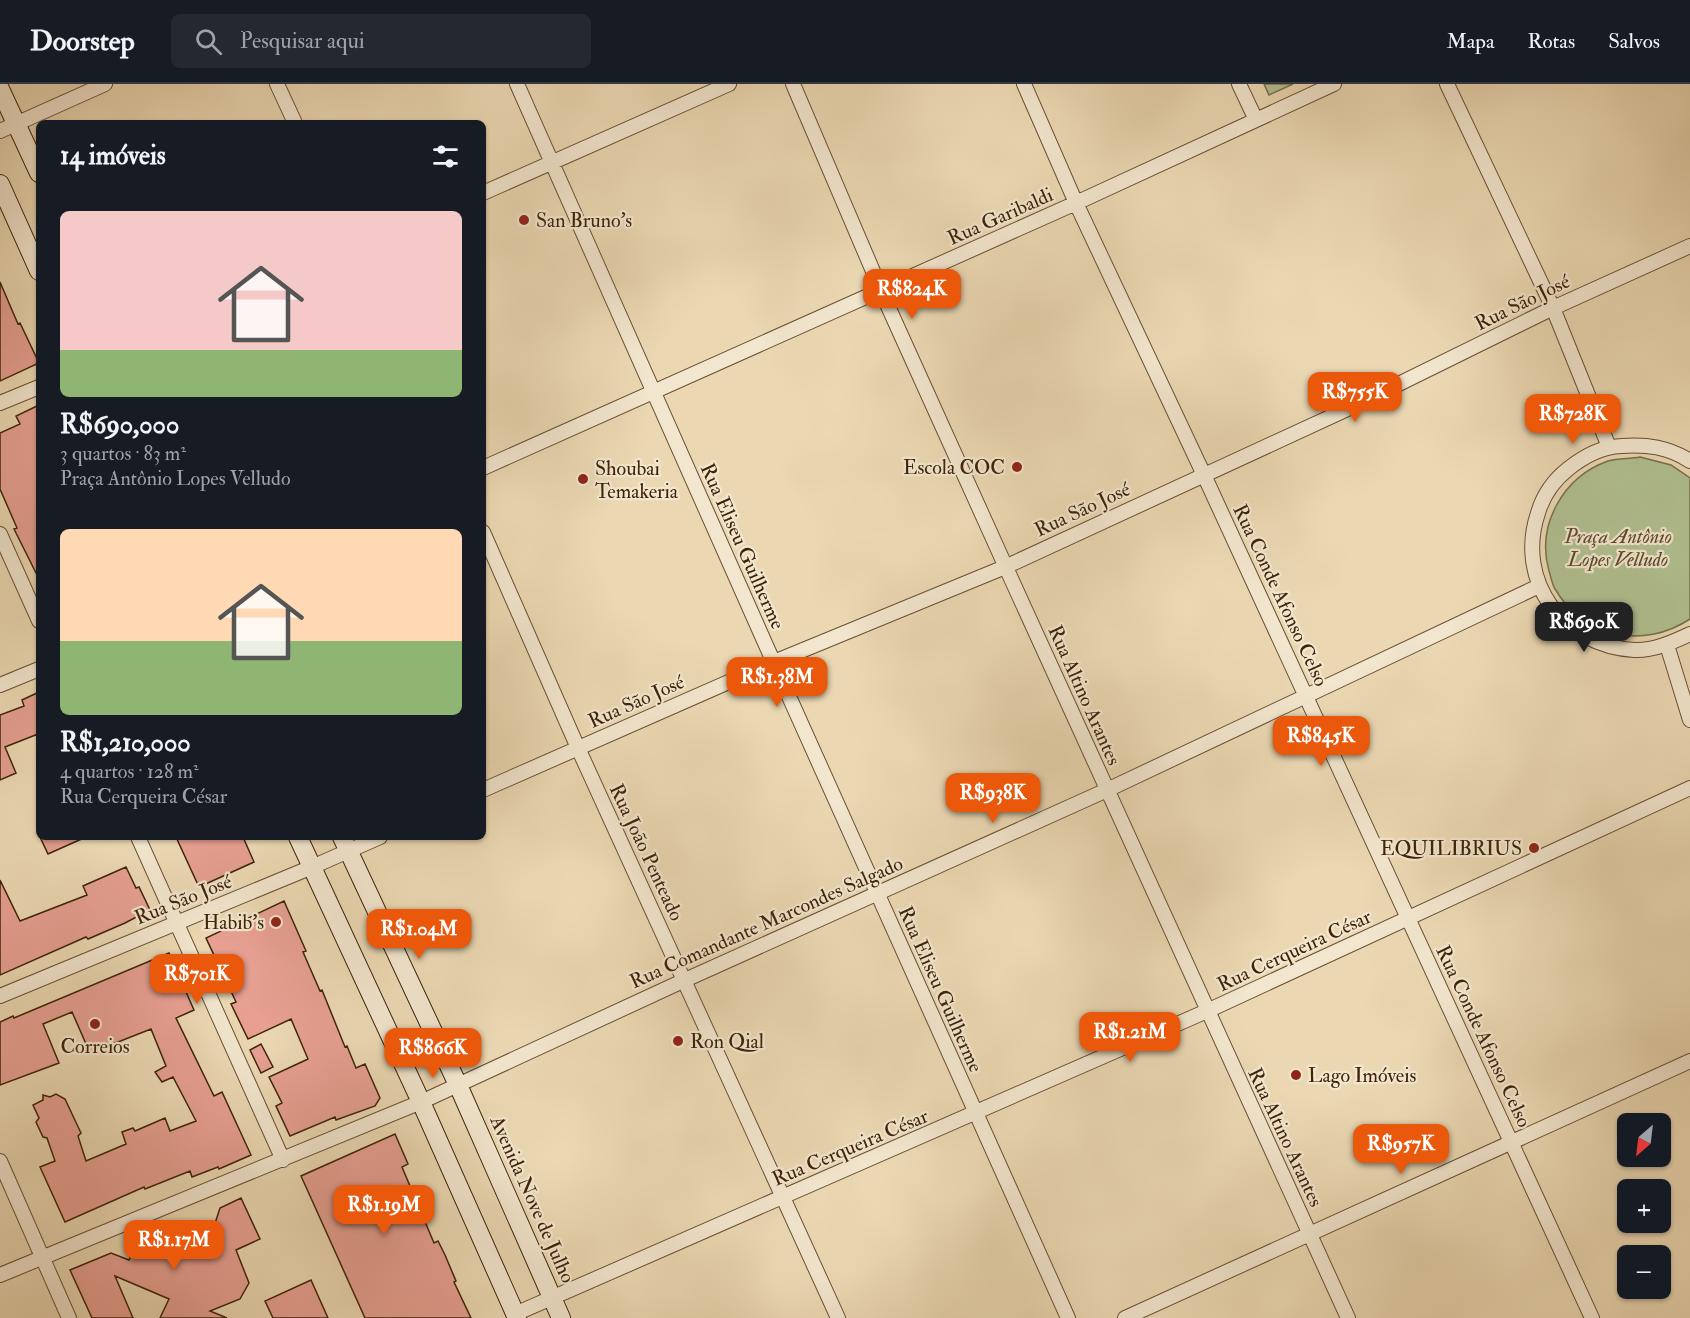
<!DOCTYPE html>
<html lang="pt">
<head>
<meta charset="utf-8">
<style>
  body { margin:0; font-family:"IM FELL Double Pica",serif; background:#242831; color:#f1f3f6; height:100vh; display:flex; flex-direction:column; font-size:22px; white-space:nowrap }
  * { box-sizing:border-box; margin:0 }
  p { font-size:20px; color:#9ea1a6 }
  .icon { flex:none; width:33px; height:33px; fill:none; stroke:currentColor; stroke-width:2; stroke-linecap:round; stroke-linejoin:round }
  .map { position:relative; flex:1; overflow:hidden }
  .sheet { position:absolute; left:36px; top:36px; width:450px; height:720px; display:flex; flex-direction:column; background:#171b24; border-radius:9px; box-shadow:0 2px 4px #0004 }
  .sheet>* { flex:none }
  .needle { width:39px; rotate:208deg }
  .tools { position:absolute; left:1617px; top:1029px; display:grid; gap:12px }
  .tools a { display:grid; place-items:center; width:54px; height:54px; border-radius:9px; background:#171b24; box-shadow:0 2px 4px #0004; font-size:30px }
  .price { position:absolute; translate:-50% -51px; padding:0 14px; border-radius:12px; background:#ea580c; color:#fff; font-size:20px; line-height:39px; filter:drop-shadow(0 2px 3px #0008) }
  .price::after { content:''; position:absolute; left:50%; top:36px; width:18px; height:14px; margin-left:-9px; background:inherit; clip-path:polygon(0 0,100% 0,50% 100%) }
  .price.selected { background:#222; color:#fff }
  ul { padding:0; list-style:none }
  li { display:grid; align-content:center; gap:12px; height:318px; padding:0 24px }
  li span { display:grid; place-items:center; height:186px; border-radius:9px; color:#555 }
  li>.icon { margin-inline-start:auto }
  span .icon { width:108px; height:108px; fill:#fffc; stroke-width:1 }
  li b { font-size:26px }
  h2 { display:flex; justify-content:space-between; align-items:center; height:72px; padding:0 24px; font-size:26px }
  header { display:flex; align-items:center; gap:36px; box-sizing:border-box; height:84px; padding:0 30px; background:#171b24; border-bottom:2px solid #363941 }
  header strong { font-size:28px }
  nav { display:flex; gap:33px; margin-inline-start:auto; font-size:21px }
  .search { width:420px; height:54px; background:#242831; display:flex; align-items:center; gap:15px; box-sizing:border-box; padding:0 21px; border-radius:9px; color:#9ea1a6; font-size:22px }
  .map>svg:first-child { display:block }
  .green { fill:#b1c091; stroke:#78724d; stroke-width:1.5 }
  .building { fill:#e7a092; stroke:#3e2309; stroke-width:1.5 }
  .lines { fill:none; stroke-linecap:round; stroke-linejoin:round }
  .street-casing { stroke:#695034; stroke-width:16 }
  .secondary-casing { stroke:#3e2309; stroke-width:20 }
  .street { stroke:#f2e6ce; stroke-width:14 }
  .secondary { stroke:#f2e6ce; stroke-width:18 }
  .poi-dot { fill:#8f2418; stroke:#f2e6ce; stroke-width:2 }
  .labels { text-anchor:middle; stroke-width:4.5; stroke-linejoin:round; paint-order:stroke }
  .street-label { font-size:20px; fill:#3e2309; stroke:#f2e6ce }
  .poi-label { font-size:20px; fill:#3e2309; stroke:#f2e6ce; text-anchor:start }
  .park-label { font-size:20px; font-style:italic; fill:#5b4a2b; stroke:#f2e6ce }
</style>
</head>
<body>
<header>
<strong>Doorstep</strong>
<div class="search"><svg class="icon" aria-label="search" viewBox="0 0 24 24"><circle cx="10" cy="10" r="6"/><path d="M15 15l6 6"/></svg>Pesquisar aqui</div>
<nav><a>Mapa</a><a>Rotas</a><a>Salvos</a></nav>
</header>
<div class="map">
<svg width="1690" height="1234" viewBox="0 0 1690 1234">
  <rect width="100%" height="100%" fill="#ebd8b3"/>
  <filter id="stains"><feTurbulence type="fractalNoise" baseFrequency=".00333" numOctaves="4"/><feColorMatrix values="0 0 0 0 .2 0 0 0 0 .09 0 0 0 0 .02 0 0 0 .5 -.17"/></filter>
  <radialGradient id="worn" r=".72"><stop offset=".6" stop-color="#630" stop-opacity="0"/><stop offset="1" stop-color="#630" stop-opacity=".3"/></radialGradient>
  <!-- green -->
  <path class="green" d="M1264,0h29l-24,11z
    M1640,373l31,8 19,13v141c-47,31 -106,19 -135,-30 -3,-5 -4,-12 -6,-18 -13,-46 14,-94 59,-110 10,-3 22,-2 32,-4z"/>
  <!-- building -->
  <path class="building" d="M0,198l18,42 2,-1 19,40 -39,18z
    M39,321v174l-25,-50 3,-1 -17,-39v-56l20,-9 -4,-8z
    M39,608v45l-1,-3 -33,13 11,26 -16,7v-65l24,-9 -2,-6z
    M40,753h46l-38,17z
    M176,753h67l11,25 -55,25z
    M126,783l10,21 3,-1 11,23 -25,13 -37,16 -2,-2 -86,38v-95l20,41 67,-26 -4,-9z
    M284,817l22,50 -3,1 17,39 2,-1 23,57 2,-1 9,22 9,-4 15,34 -5,8 -39,14 -1,-3 -45,19 -14,-30 6,-3 -13,-26 39,-18 -17,-40 -43,20 -17,-35 5,-2 -30,-64z
    M169,869l25,57 -18,8 38,78 8,-4 29,63 -32,14 -1,-2 -26,10 -2,-6 -45,18 -1,-2 -79,35 -25,-55 15,-6 -8,-23 -4,-1 -7,-15 3,-4 -6,-13 10,-5v-5l7,2 6,-3 9,5 16,34 -3,3 8,25 40,-17 -4,-12 11,-4 2,3 30,-13 5,13 26,-10 -23,-44 -11,5 -7,-10 11,-6 -15,-37 -61,24 -18,-41 -29,12 16,39 -59,22v-63l13,-6 1,2z
    M261,960l12,23 -12,6 -11,-23z
    M395,1050l13,30 -6,3 32,76 4,-2 7,14 11,26 -2,1 17,36h-106l-64,-142z
    M241,1114l19,41 -24,11 13,33 -9,16 -30,12 17,7h-67l9,-19 -54,-23 18,42h-41l-22,-48 41,-17 18,7 13,-31 52,22 2,-5 10,5 14,-43z
    M311,1196l17,38h-55l-8,-17z"/>
  <g class="lines">
    <defs>
      <path id="street" d="M277,0l18,39
        M517,0l248,559 303,675
        M793,0l94,220 122,270 339,744
        M1024,0l52,119 128,272 388,843
        M1239,0l17,36
        M1447,0l106,224 56,139
        M0,47l105,-47
        M483,109l246,-109
        M0,319l39,-16
        M1690,377c-22,-14 -43,-17 -69,-15 -20,1 -37,10 -53,23 -14,11 -25,27 -30,44 -23,68 25,133 96,137 19,1 39,-8 56,-16
        M483,384l593,-265 258,-119
        M483,448l95,216 260,570
        M0,450l39,87
        M1667,561l23,75
        M0,601l39,-16
        M483,706l291,-128 231,-95 349,-161 199,-98 137,-62
        M138,753l145,323
        M0,912l312,-129 68,-30
        M0,1077l69,157
        M0,1191l421,-173 264,-122 422,-190 432,-204
        M515,1230l692,-303 483,-223
        M1125,1234l565,-257"/>
      <path id="secondary" d="M0,5l39,84
        M0,100l39,87
        M298,753l123,265 96,216
        M342,753l116,248 103,233"/>
    </defs>
    <!-- street casing -->
    <use href="#street" class="street-casing"/>
    <!-- secondary casing -->
    <use href="#secondary" class="secondary-casing"/>
    <!-- street -->
    <use href="#street" class="street"/>
    <!-- secondary -->
    <use href="#secondary" class="secondary"/>
  </g>
  <!-- markers -->
  <g class="poi-dot">
    <circle cx="524" cy="136" r="6"/>
    <circle cx="1017" cy="383" r="6"/>
    <circle cx="583" cy="395" r="6"/>
    <circle cx="1534" cy="764" r="6"/>
    <circle cx="276" cy="838" r="6"/>
    <circle cx="95" cy="940" r="6"/>
    <circle cx="678" cy="957" r="6"/>
    <circle cx="1296" cy="991" r="6"/>
  </g>
  <g class="labels">
    <!-- street labels -->
    <g class="street-label">
      <text transform="translate(1000 132) rotate(-24)" y="7">Rua Garibaldi</text>
      <text transform="translate(1522 218) rotate(-26)" y="7">Rua São José</text>
      <text transform="translate(1082 425) rotate(-25)" y="7">Rua São José</text>
      <text transform="translate(743 462) rotate(66)" y="7">Rua Eliseu Guilherme</text>
      <text transform="translate(1281 511) rotate(65)" y="7">Rua Conde Afonso Celso</text>
      <text transform="translate(1085 611) rotate(66)" y="7">Rua Altino Arantes</text>
      <text transform="translate(636 617) rotate(-24)" y="7">Rua São José</text>
      <text transform="translate(647 768) rotate(65)" y="7">Rua João Penteado</text>
      <text transform="translate(183 815) rotate(-22)" y="7">Rua São José</text>
      <text transform="translate(766 838) rotate(-24)" y="7">Rua Comandante Marcondes Salgado</text>
      <text transform="translate(1294 866) rotate(-25)" y="7">Rua Cerqueira César</text>
      <text transform="translate(941 905) rotate(66)" y="7">Rua Eliseu Guilherme</text>
      <text transform="translate(1484 952) rotate(65)" y="7">Rua Conde Afonso Celso</text>
      <text transform="translate(1286 1053) rotate(65)" y="7">Rua Altino Arantes</text>
      <text transform="translate(850 1063) rotate(-23)" y="7">Rua Cerqueira César</text>
      <text transform="translate(533 1115) rotate(66)" y="7">Avenida Nove de Julho</text>
    </g>
    <!-- poi labels -->
    <g class="poi-label">
      <text x="536" y="143">San Bruno's</text>
      <text x="1005" y="390" text-anchor="end">Escola COC</text>
      <text x="595" y="391">Shoubai<tspan x="595" dy="23">Temakeria</tspan></text>
      <text x="1522" y="771" text-anchor="end">EQUILIBRIUS</text>
      <text x="264" y="845" text-anchor="end">Habib's</text>
      <text x="690" y="964">Ron Qial</text>
      <text x="95" y="969" text-anchor="middle">Correios</text>
      <text x="1308" y="998">Lago Imóveis</text>
    </g>
    <!-- park labels -->
    <g class="park-label">
      <text x="1618" y="459">Praça Antônio<tspan x="1618" dy="23">Lopes Velludo</tspan></text>
    </g>
  </g>
  <rect width="100%" height="100%" filter="url(#stains)"/>
  <rect width="100%" height="100%" fill="url(#worn)"/>
</svg>
<div class="tools">
<a><svg class="needle" viewBox="-14 -14 28 28"><path d="M0-13l5 13h-10z" fill="#e53935"/><path d="M0 13l5-13h-10z" fill="#9ea1a6"/></svg></a>
<a>+</a>
<a>−</a>
</div>
<b class="price" style="left:912px;top:236px">R$824K</b>
<b class="price" style="left:1355px;top:339px">R$755K</b>
<b class="price" style="left:1573px;top:361px">R$728K</b>
<b class="price selected" style="left:1584px;top:569px">R$690K</b>
<b class="price" style="left:777px;top:624px">R$1.38M</b>
<b class="price" style="left:1321px;top:683px">R$845K</b>
<b class="price" style="left:993px;top:740px">R$938K</b>
<b class="price" style="left:419px;top:876px">R$1.04M</b>
<b class="price" style="left:197px;top:921px">R$701K</b>
<b class="price" style="left:1130px;top:979px">R$1.21M</b>
<b class="price" style="left:433px;top:995px">R$866K</b>
<b class="price" style="left:1401px;top:1091px">R$957K</b>
<b class="price" style="left:384px;top:1152px">R$1.19M</b>
<b class="price" style="left:174px;top:1187px">R$1.17M</b>
<section class="sheet">
<h2>14 imóveis<svg class="icon" aria-label="filters" viewBox="0 0 24 24"><path d="M4 7h16M4 17h16"/><circle cx="9" cy="7" r="2"/><circle cx="15" cy="17" r="2"/></svg></h2>
<ul>
<li><span style="background:linear-gradient(#f6c9c9 75%,#8fb573 0)"><svg class="icon" aria-label="home" viewBox="0 0 24 24"><path d="M3 11l9-7 9 7M6 9v11h12V9"/></svg></span><div><b>R$690,000</b><p>3 quartos · 83 m²</p><p>Praça Antônio Lopes Velludo</p></div></li>
<li><span style="background:linear-gradient(#ffd9b3 60%,#8fb573 0)"><svg class="icon" aria-label="home" viewBox="0 0 24 24"><path d="M3 11l9-7 9 7M6 9v11h12V9"/></svg></span><div><b>R$1,210,000</b><p>4 quartos · 128 m²</p><p>Rua Cerqueira César</p></div></li>
</ul>
</section>
</div>
</body>
</html>
